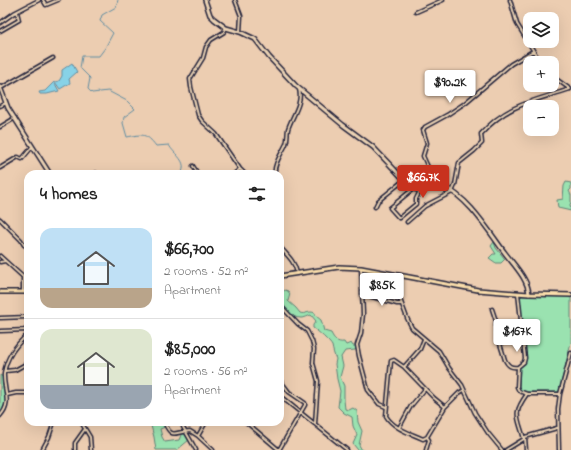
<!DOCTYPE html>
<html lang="en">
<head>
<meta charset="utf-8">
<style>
  body { margin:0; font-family:"Indie Flower",sans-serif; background:#f2f2f2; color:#222; height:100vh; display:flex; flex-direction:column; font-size:15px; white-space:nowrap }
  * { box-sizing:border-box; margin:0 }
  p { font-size:13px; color:#767676 }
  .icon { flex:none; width:22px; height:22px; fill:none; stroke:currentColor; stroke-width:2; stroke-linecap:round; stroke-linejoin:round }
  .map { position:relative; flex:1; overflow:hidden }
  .panel { position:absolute; left:24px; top:170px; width:260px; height:256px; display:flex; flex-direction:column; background:#fff; border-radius:12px; box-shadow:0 4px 16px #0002 }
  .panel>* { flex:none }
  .tools { position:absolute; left:523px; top:12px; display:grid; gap:8px }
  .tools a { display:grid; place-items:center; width:36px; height:36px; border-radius:8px; background:#fff; box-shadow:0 4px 16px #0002; font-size:20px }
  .price { position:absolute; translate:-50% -34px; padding:0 9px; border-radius:4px; background:#fff; color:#222; font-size:13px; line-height:26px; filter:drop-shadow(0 1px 2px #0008) }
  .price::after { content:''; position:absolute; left:50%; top:24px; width:12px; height:9px; margin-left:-6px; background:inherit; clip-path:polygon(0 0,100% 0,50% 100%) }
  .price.active { background:#c8321e; color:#fff }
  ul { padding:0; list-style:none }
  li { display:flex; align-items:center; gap:12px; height:100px; padding:0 16px }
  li+li { border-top:1px solid #e0e0e0 }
  li span { display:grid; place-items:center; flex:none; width:112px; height:80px; border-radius:12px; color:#555 }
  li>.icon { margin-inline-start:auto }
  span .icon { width:48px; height:48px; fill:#fffc; stroke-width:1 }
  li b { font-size:17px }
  h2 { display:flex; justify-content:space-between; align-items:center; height:48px; padding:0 16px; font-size:17px }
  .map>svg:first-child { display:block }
  .green { fill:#9ae2b0; stroke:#5e8276 }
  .water { fill:#87d2e7; stroke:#5f8ca2 }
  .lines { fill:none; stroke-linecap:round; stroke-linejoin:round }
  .stream { stroke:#5f8ca2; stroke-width:1 }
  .street-casing { stroke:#22223b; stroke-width:5 }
  .secondary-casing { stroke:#22223b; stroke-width:6 }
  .primary-casing { stroke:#22223b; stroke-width:6 }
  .street { stroke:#ecd3b4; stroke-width:2 }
  .secondary { stroke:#ecd3b4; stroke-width:3 }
  .primary { stroke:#faddab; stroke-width:3 }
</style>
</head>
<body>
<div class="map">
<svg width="571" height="450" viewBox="0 0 571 450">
  <rect width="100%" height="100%" fill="#eccdb1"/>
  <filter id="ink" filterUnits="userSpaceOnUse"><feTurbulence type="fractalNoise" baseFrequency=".025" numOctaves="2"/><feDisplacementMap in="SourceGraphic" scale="8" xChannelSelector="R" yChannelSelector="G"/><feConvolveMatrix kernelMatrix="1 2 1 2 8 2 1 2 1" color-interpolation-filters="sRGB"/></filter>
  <g filter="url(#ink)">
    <!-- green -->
    <path class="green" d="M566,182l5,1v6l-2,2 2,4v8l-1,1 1,7 -13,-3 -1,-8 6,-1 1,-13z
      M494,242l2,6 9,11 -4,4h-5l-7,-5 4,-4h3l-5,-8z
      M280,290l2,2 3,-2 3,1 2,3 -2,7 8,7 4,5c5,2 9,-3 15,0l1,3 5,4 3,11 7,2c3,6 6,10 13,9l2,3 5,-2 2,3h3l1,2 -2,2 -10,1 -4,6 2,9 -3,11 4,9v14l1,9 4,1 4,-2 4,3 1,11 4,9 -3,14 3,5h-4l-5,-6 4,-9 -4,-9 -1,-9 -8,-4 -6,-6 2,-16 -3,-12 -2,-15 1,-5c-2,-4 -3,-8 -4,-13 -2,-4 -14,-15 -19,-18v-3l3,-4 -5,-6c-3,1 -6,3 -10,3 -11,0 -14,-9 -21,-15z
      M522,296h49v46l-12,50h-30l-10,-3 1,-22 6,-6 -7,-62z
      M0,375l3,2 3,25 -6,12z
      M150,422h13l2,5 -5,2 2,8 3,5 14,-2 2,-5 4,-1 4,6 -12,10h-21l-2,-13z"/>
    <!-- water -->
    <path class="water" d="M72,63l5,9 -8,7 1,4 -10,6 -5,-7 4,-1 3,-5v-6z
      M54,82l5,9 -12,3h-7l-1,-2 6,-1z"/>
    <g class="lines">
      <!-- stream -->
      <path class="stream" d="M118,0l-2,7 -14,8 -2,6 13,12 -8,15 -6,8h-17l-2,12 10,10 -2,11 4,4 16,-2 19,10 8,8 -11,8 -1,6 4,14c16,-3 19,-4 29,9l13,-1c5,10 20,16 12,29"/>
      <defs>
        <path id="street" d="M43,0l3,5 12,-5
          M235,0l6,16 -1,16
          M510,0l7,24 24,39
          M416,12l27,-12
          M0,23l14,-10 25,-13
          M226,28l-2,4 -13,8 -5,7 -3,11 -13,21 1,8 7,28 4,6 14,13 24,35 5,5
          M0,31l19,-11 -2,-8
          M552,76l18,13
          M1,88l52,-30
          M0,106l6,-3
          M0,127l15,-9
          M193,166l5,8
          M0,168l18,-11 4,2 10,-12
          M96,173l1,1
          M234,174l6,-5
          M275,174c-2,-9 7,-21 11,-30 2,-5 1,-10 2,-15 4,-13 15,-26 11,-40
          M431,186l4,-3 -12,-27 4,-13 -4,-13 2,-3 22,-12 18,-12 46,-39 22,-13
          M413,189l-23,19 9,10 17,-14v-5l4,-8
          M375,207l3,-6 26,-21
          M0,219l21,21 3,5 2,1 2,-3
          M407,222l18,-16 27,-14 3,-7 4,-22 15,-12 8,-8 -1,-9c26,-30 53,-33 89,-45
          M280,247c8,9 15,15 17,26
          M0,256l23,21v15
          M0,262l5,-1
          M361,268l2,46 -2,19 -4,12 2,11 9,34 11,14 7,3
          M397,275v16l10,27 5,10 27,23 10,17 13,17 13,28 13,20 14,17
          M23,277h5
          M518,293l7,65 -1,4 -6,5 -1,20 2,4 8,3
          M362,294l35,10h4
          M280,305l18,19 9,7 5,10 2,8 -1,14 5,18 -3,43
          M492,309l4,12v10l9,29c3,6 6,8 13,7
          M0,318l28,-1
          M0,331l28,-1
          M424,339l-4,10 -16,18 30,31 11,9 14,-14 5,-3
          M404,367l-10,-7 -3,1 -5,55c8,13 24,17 37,23l4,-2
          M5,371l10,-1 9,-5
          M7,395l9,-2h12
          M280,396l67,54
          M0,416c13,-14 3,-26 4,-42 2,-17 12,-29 24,-40
          M81,422l9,15 1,13
          M164,422c9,19 10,9 26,9l8,5 8,-14
          M185,422l-2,3v2l13,23
          M246,422l33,28
          M399,428l12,-22 14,-17
          M198,436l15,14
          M42,450l7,-13 5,-15
          M75,450v-7l10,-14
          M279,450l26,-45v-2l-16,-11 -9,-12
          M426,450l3,-10 -2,-3 18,-30
          M506,450l18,-11c-6,-23 -12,-24 3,-45h33
          M526,450l-1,-13 32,-9
          M559,450l-1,-41 2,-15 11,-41"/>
        <path id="secondary" d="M205,0l5,15 4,4 12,9 14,4 15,7 14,18 27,29 47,39 30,22 40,42c13,4 19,-6 30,-2 24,8 47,46 62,66 9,12 23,26 24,41
          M0,87l8,21 42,66"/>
        <path id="primary" d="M280,276l59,-9 22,1 117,22 51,4 42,1
          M0,292h28"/>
      </defs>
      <!-- street casing -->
      <use href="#street" class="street-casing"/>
      <!-- secondary casing -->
      <use href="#secondary" class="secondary-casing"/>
      <!-- primary casing -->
      <use href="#primary" class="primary-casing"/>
      <!-- street -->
      <use href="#street" class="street"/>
      <!-- secondary -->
      <use href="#secondary" class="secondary"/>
      <!-- primary -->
      <use href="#primary" class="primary"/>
    </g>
  </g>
</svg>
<div class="tools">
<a><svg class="icon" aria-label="layers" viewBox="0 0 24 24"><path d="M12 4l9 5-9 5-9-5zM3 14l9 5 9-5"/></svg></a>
<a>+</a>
<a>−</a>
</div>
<b class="price" style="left:450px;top:104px">$90.2K</b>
<b class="price active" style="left:423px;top:199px">$66.7K</b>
<b class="price" style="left:382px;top:307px">$85K</b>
<b class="price" style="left:517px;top:353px">$167K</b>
<section class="panel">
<h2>4 homes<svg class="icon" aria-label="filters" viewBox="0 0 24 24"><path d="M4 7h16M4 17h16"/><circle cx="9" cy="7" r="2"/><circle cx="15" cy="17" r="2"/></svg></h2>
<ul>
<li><span style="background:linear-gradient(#bfe0f5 75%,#b9a48a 0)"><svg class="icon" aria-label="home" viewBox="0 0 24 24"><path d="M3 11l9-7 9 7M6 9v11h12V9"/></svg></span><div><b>$66,700</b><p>2 rooms · 52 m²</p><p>Apartment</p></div></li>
<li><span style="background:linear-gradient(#dfe7d0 70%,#9aa5b1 0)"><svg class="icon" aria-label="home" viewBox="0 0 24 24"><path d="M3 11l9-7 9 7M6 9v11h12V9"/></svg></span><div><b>$85,000</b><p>2 rooms · 56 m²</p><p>Apartment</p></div></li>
</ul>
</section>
</div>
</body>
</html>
